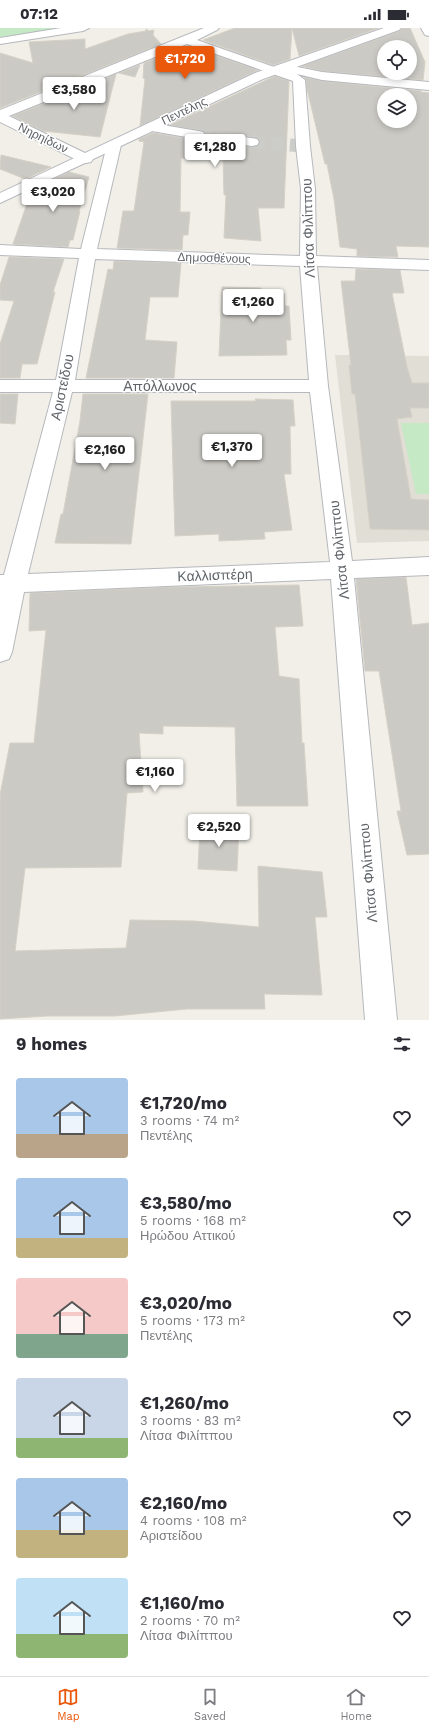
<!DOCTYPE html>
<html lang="en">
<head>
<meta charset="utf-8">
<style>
  body { margin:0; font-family:"Work Sans",sans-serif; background:#f2f2f3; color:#2b2b33; height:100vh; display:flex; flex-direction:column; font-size:15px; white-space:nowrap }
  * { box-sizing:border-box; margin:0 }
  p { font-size:13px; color:#7c7c81 }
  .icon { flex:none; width:22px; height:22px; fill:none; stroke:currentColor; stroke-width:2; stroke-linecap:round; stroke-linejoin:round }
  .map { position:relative; height:992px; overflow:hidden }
  .side { display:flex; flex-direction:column; background:#fff; flex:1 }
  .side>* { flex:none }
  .controls { position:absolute; left:377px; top:12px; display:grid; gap:8px }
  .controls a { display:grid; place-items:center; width:40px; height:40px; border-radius:50%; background:#fff; box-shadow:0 2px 6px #0003; font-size:20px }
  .price { position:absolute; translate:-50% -34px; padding:0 9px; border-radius:4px; background:#fff; color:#222; font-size:13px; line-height:26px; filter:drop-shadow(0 1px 2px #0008) }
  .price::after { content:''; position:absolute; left:50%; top:24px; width:12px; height:9px; margin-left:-6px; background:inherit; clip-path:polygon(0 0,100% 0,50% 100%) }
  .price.active { background:#ea580c; color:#fff }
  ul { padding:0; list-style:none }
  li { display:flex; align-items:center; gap:12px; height:100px; padding:0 16px }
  li span { display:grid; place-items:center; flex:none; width:112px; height:80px; border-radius:4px; color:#555 }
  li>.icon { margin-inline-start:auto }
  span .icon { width:48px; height:48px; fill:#fffc; stroke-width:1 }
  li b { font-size:17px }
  h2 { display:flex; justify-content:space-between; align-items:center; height:48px; padding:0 16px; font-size:17px }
  .status { display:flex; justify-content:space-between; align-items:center; height:28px; padding:0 20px; background:#fff; direction:ltr }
  .status svg { height:11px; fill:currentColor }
  .dock { display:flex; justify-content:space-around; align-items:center; height:56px; border-top:1px solid #e1e1e2; background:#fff; font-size:11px; color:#7c7c81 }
  .dock a { display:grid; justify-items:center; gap:2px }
  .dock .active { color:#ea580c }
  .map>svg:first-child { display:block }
  .education { fill:#e1ded6 }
  .green { fill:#c5e8c5 }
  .building { fill:#cccac5; stroke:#d6d1c6; fill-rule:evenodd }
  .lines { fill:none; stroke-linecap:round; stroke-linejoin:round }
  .street-tunnel { stroke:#ccccc8; stroke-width:13; stroke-dasharray:13 6; stroke-linecap:butt }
  .street-casing { stroke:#b5b8bc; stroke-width:2 }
  .secondary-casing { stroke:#b6babf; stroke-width:2 }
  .street { fill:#fff; fill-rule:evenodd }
  .secondary { fill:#fff; fill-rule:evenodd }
  .labels { text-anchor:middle; stroke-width:3; stroke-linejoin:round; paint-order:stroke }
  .far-street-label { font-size:12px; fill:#5f6368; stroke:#fff }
  .street-label { font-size:14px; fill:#5f6368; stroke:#fff }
</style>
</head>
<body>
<div class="status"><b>07:12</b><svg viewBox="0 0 49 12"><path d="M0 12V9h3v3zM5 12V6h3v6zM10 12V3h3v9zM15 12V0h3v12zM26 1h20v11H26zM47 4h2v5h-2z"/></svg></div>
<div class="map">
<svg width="429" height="992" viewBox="0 0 429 992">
  <rect width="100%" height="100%" fill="#f1efe8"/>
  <!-- education -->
  <path class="education" d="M335,327l94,1v185l-72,2z"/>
  <!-- green -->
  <path class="green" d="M0,0h77l-77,9z
    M401,395h28v71h-13z"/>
  <!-- building -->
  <path class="building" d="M235,0h57l-2,31 -17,6 -70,-25z
    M292,0h87l-80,28z
    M402,0h8l15,34 -2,18 -101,-9 -20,-5 98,-35zM384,19h26v26h-26z
    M146,1l3,2 5,-1 -1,5 8,9 -161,64v-55l33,10 -4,-21 56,-3v10l43,-15 18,-3z
    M188,18l70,24 -118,56 5,-47 -2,-1 1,-15z
    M140,37l-5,12 -16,-4z
    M116,46l-16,63 -57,-6 -30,-15z
    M275,48l14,5 -5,127h-26l3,33 -37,-3 2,-43h-2l-1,-35 -42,-2 -1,54h10l-2,23h-5l-1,15 -65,-2 6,-37h11l10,-69 -5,-1v-2l14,-6 45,7 5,-1 3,-3 -3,-5 -33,-6zM229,106l28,4 3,5 -3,3 -5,1 -28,-4 -3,-5 3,-3z
    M304,49l18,4 99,10v1l8,1v154l-33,-1 2,11 -41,-1v-7l-17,-2 -6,-48 -7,-35h-2l-18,-75 -1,-9zM384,67h26v26h-26z
    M1,127l50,12 -26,12 -25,-10z
    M69,144l20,5 -10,34h1l-7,29h-3l-2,7 -55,-3 16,-46 18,-9 -7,-3z
    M9,229l55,2 -11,33h2l-18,72h-15l-2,14h-20v-34l14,-43 -14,-1v-15z
    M114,233l67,2 -3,34h-28l-5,43 32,2 -3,36h-88l22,-109 5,1z
    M356,241l44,1 4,23h-12l15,74 5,16h17v25h-19l2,9 -15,2 14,80 18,1v30l-59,-1 -15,-135h-3l-3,-29h2l-10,-84h14z
    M222,259l39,1v5h23l1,13h4l2,34h-5l1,15 -68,1z
    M0,366h18l-3,30 -15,-1z
    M83,366h65l-17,150 -76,-1 6,-29h2l17,-93z
    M255,371l38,1 2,26h-5l1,48h-7l8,56 -28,2 1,7 -46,2v-7l-44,2 -4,-135h85z
    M406,549l6,48 17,-2v231l-22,1 -10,-44h4l-22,-140h-14l-9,-92z
    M299,557l4,41 -28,1 4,49 20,3 3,64h2l4,63h-71l-2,-79 -72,-1v8l-24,-1 4,59 -16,1 -6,74 -96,1 -10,83 111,-3 4,-28 64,1 65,6 -1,-61 64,6 5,45h-12l7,78 -58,-1 1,15h-78l-72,7h-68l-47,3v-224l10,-52h24l12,-113 -17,1 1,-38 147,-6z
    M200,797h39l-2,46 -39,-2z"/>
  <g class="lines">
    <!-- street-tunnel -->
    <path class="street-tunnel" d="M198,107l31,4
      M252,114l51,4"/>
    <defs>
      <path id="street" d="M61,0h28l-6,3 -83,13v-6z
        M204,0h15l-2,2 -20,10 80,28 6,-4 39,8 107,10v8l-107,-10 -25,-6 8,6 5,66 5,43 1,67 113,4v10l-112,-4 11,120 24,175 77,-4v18l-75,3 43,442h-32l-34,-441 -307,13 -12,60 -3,7 -9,3v-87h4l49,-183h-53v-12h56l23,-122 -79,-3v-10l81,4 26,-104 2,-3h10l2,3 -24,104 203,7 1,-67 -5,-43 -3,-65 -106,-37 -178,72 82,40 2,3 -2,3 -5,1 -5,-1 -81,-40v-12zM95,231l205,7 9,114h-234zM72,364h238l20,170 -302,12z
        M421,0h8v8l-4,-1z
        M151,95l47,8 5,1 2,3 -2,3 -5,1 -52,-9 -2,-3 2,-3z
        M229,107l28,4 2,3 -2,3 -5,1 -28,-4 -2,-3 2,-3z"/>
      <path id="secondary" d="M384,0h17l-2,2 -136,49 -263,124v-10l255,-120z"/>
    </defs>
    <!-- street casing -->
    <use href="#street" class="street-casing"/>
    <!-- secondary casing -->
    <use href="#secondary" class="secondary-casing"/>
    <!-- street -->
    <use href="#street" class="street"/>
    <!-- secondary -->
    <use href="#secondary" class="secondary"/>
  </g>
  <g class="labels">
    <!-- far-street labels -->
    <g class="far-street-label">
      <text transform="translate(184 83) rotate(-26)" y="4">Πεντέλης</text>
      <text transform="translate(43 110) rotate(26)" y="4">Νηρηίδων</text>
      <text transform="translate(214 230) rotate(2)" y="4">Δημοσθένους</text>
    </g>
    <!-- street labels -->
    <g class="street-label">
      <text transform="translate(308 200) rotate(-92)" y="5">Λίτσα Φιλίππου</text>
      <text x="160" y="363">Απόλλωνος</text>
      <text transform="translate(62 359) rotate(-78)" y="5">Αριστείδου</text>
      <text transform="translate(339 522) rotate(-96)" y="5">Λίτσα Φιλίππου</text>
      <text transform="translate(215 547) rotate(-2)" y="5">Καλλισπέρη</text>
      <text transform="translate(368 845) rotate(-95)" y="5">Λίτσα Φιλίππου</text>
    </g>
  </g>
</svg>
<div class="controls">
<a><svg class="icon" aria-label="locate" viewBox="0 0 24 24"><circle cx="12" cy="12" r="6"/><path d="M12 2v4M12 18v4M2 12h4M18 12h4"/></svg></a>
<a><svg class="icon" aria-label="layers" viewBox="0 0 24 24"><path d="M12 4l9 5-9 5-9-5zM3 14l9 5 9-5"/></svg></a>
</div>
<b class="price active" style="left:185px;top:52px">€1,720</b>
<b class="price" style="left:74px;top:83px">€3,580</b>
<b class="price" style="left:215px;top:140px">€1,280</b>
<b class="price" style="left:53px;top:185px">€3,020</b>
<b class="price" style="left:253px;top:295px">€1,260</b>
<b class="price" style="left:232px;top:440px">€1,370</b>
<b class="price" style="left:105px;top:443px">€2,160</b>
<b class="price" style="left:155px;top:765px">€1,160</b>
<b class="price" style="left:219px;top:820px">€2,520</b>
</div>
<section class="side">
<h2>9 homes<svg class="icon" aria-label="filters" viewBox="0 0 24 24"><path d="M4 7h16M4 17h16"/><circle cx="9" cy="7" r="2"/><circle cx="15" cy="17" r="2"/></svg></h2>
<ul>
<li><span style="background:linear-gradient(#a9c7e8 70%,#b9a48a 0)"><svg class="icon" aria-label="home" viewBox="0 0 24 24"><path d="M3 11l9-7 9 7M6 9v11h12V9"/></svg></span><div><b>€1,720/mo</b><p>3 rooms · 74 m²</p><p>Πεντέλης</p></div><svg class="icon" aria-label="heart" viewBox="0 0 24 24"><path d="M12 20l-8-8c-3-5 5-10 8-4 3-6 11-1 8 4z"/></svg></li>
<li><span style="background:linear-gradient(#a9c7e8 75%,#c2b280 0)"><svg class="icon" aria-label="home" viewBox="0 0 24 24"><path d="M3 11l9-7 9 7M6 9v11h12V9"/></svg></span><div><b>€3,580/mo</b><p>5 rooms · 168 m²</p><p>Ηρώδου Αττικού</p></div><svg class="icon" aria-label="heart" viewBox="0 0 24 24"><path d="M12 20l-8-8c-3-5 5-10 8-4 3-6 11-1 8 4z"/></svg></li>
<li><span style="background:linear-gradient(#f6c9c9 70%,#7fa58c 0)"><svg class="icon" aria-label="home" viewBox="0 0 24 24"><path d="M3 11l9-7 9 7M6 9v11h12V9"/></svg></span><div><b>€3,020/mo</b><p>5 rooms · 173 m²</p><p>Πεντέλης</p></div><svg class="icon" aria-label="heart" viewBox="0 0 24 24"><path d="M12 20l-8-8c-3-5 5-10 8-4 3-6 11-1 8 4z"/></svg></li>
<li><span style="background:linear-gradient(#c9d6e8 75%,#8fb573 0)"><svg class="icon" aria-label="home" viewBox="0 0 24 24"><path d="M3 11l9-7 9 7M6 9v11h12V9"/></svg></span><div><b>€1,260/mo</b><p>3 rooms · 83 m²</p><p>Λίτσα Φιλίππου</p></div><svg class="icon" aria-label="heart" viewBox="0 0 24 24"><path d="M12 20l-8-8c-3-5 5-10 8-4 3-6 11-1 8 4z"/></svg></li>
<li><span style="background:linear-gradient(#a9c7e8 65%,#c2b280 0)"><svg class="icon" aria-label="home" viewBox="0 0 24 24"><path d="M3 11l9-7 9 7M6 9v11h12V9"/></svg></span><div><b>€2,160/mo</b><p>4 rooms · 108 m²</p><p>Αριστείδου</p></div><svg class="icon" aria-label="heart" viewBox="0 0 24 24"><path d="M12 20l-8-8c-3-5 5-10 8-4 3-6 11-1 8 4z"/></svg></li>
<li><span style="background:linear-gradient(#bfe0f5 70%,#8fb573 0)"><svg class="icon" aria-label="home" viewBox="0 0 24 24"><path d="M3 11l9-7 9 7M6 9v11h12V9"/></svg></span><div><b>€1,160/mo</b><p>2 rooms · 70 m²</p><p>Λίτσα Φιλίππου</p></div><svg class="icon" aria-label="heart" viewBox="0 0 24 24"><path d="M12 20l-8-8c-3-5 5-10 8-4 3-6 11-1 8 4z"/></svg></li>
</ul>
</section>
<nav class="dock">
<a class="active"><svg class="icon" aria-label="map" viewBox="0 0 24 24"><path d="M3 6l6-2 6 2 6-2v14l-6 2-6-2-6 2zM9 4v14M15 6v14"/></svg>Map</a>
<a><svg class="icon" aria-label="saved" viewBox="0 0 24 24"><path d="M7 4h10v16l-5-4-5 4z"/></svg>Saved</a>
<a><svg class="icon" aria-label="home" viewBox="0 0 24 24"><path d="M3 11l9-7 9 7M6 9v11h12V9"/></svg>Home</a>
</nav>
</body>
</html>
